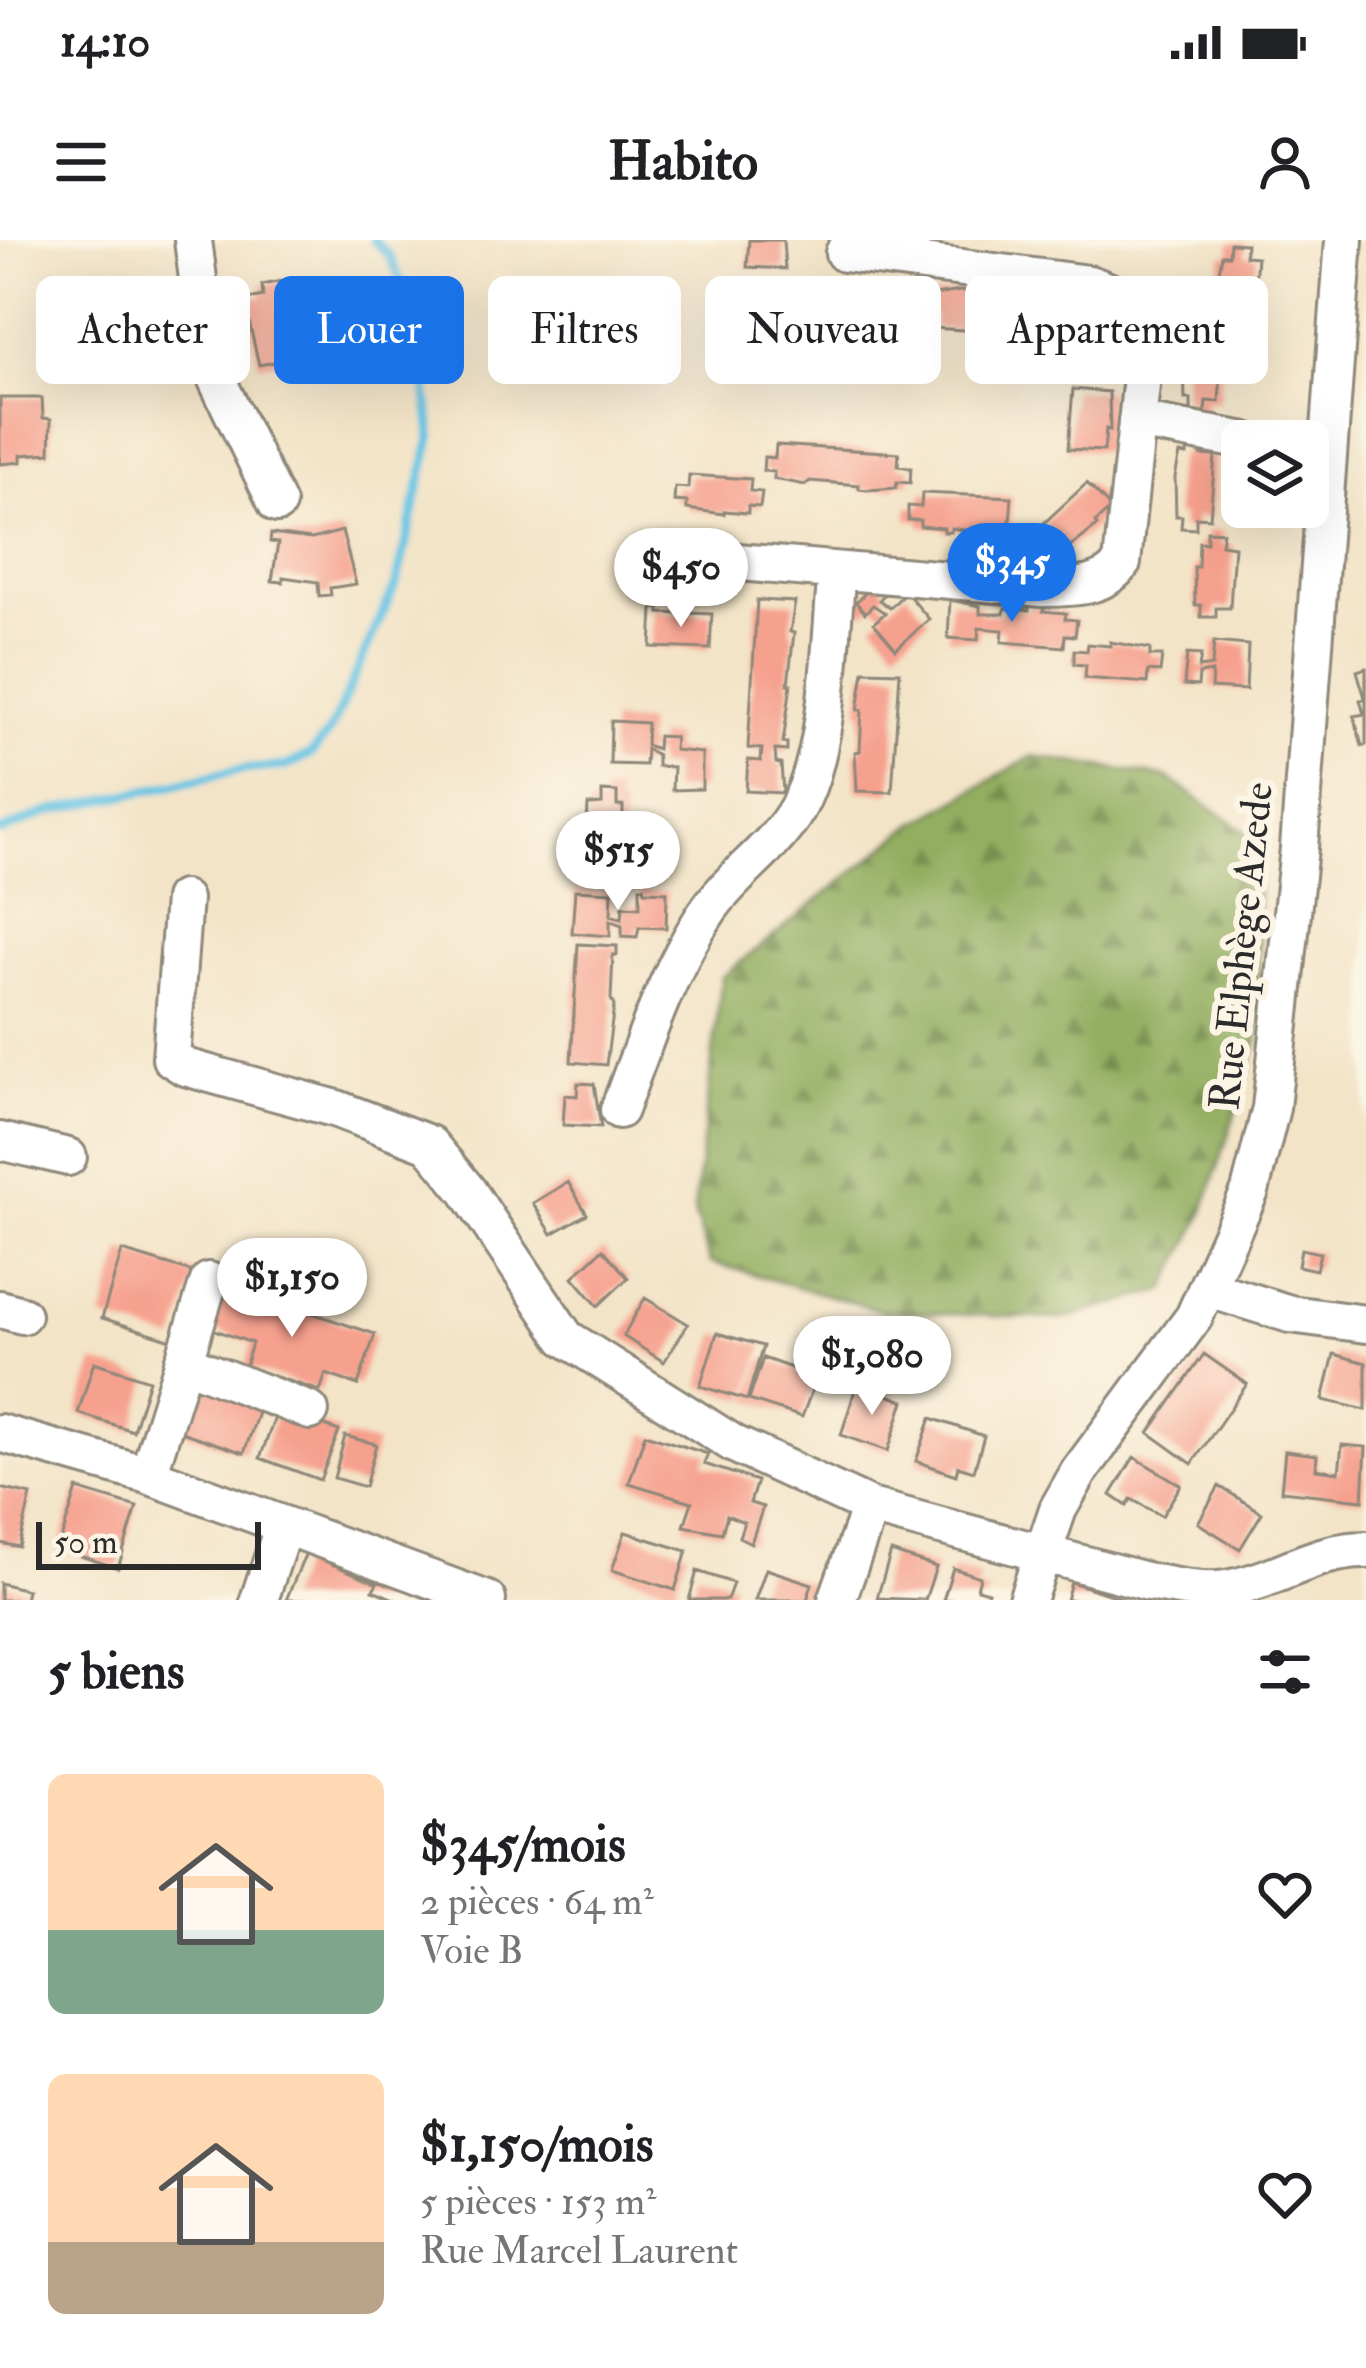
<!DOCTYPE html>
<html lang="fr">
<head>
<meta charset="utf-8">
<style>
  body { margin:0; font-family:"IM FELL Double Pica",serif; background:#f2f2f2; color:#202124; height:100vh; display:flex; flex-direction:column; font-size:45px; white-space:nowrap }
  * { box-sizing:border-box; margin:0 }
  p { font-size:39px; color:#757577 }
  .icon { flex:none; width:66px; height:66px; fill:none; stroke:currentColor; stroke-width:2; stroke-linecap:round; stroke-linejoin:round }
  .map { position:relative; height:1360px; overflow:hidden }
  .details { display:flex; flex-direction:column; background:#fff; flex:1 }
  .details>* { flex:none }
  .top-card { position:absolute; left:36px; top:36px; width:1296px; height:108px; display:flex; gap:24px }
  .fabs { position:absolute; left:1221px; top:180px; display:grid; gap:24px }
  .fabs a { display:grid; place-items:center; width:108px; height:108px; border-radius:18px; background:#fff; box-shadow:0 12px 48px #0002; font-size:60px }
  .scale { position:absolute; left:36px; bottom:30px; width:225px; box-sizing:border-box; padding-left:12px; border:6px solid #2b2b2b; border-top:0; font-size:33px; line-height:42px; white-space:nowrap; color:#2b2b2b; -webkit-text-stroke:9px #fcf5e5; paint-order:stroke }
  .price { position:absolute; translate:-50% -102px; padding:0 27px; border-radius:42px; background:#fff; color:#222; font-size:39px; line-height:78px; filter:drop-shadow(0 3px 6px #0008) }
  .price::after { content:''; position:absolute; left:50%; top:72px; width:36px; height:27px; margin-left:-18px; background:inherit; clip-path:polygon(0 0,100% 0,50% 100%) }
  .price.active { background:#1a73e8; color:#fff }
  ul { padding:0; list-style:none }
  li { display:flex; align-items:center; gap:36px; height:300px; padding:0 48px }
  li span { display:grid; place-items:center; flex:none; width:336px; height:240px; border-radius:18px; color:#555 }
  li>.icon { margin-inline-start:auto }
  span .icon { width:144px; height:144px; fill:#fffc; stroke-width:1 }
  li b { font-size:51px }
  h2 { display:flex; justify-content:space-between; align-items:center; height:144px; padding:0 48px; font-size:51px }
  .chip { padding:0 42px; border-radius:18px; background:#fff; box-shadow:0 12px 48px #0002; font-size:42px; line-height:108px }
  .chip.active { background:#1a73e8; color:#fff }
  .status { display:flex; justify-content:space-between; align-items:center; height:84px; padding:0 60px; background:#fff; direction:ltr }
  .status svg { height:33px; fill:currentColor }
  header { display:flex; justify-content:space-between; align-items:center; height:156px; padding:0 48px; background:#fff; font-size:54px; font-weight:700 }
  .map>svg:first-child { display:block }
  .forest { fill:url(#forest-firs); stroke:#5e6c46; stroke-width:3 }
  .lines { fill:none; stroke-linecap:round; stroke-linejoin:round }
  .stream { stroke:#66c4e4; stroke-width:9 }
  .building { fill:#f6a08e }
  .minor-casing { stroke:#8f887a; stroke-width:42 }
  .minor { stroke:#fff; stroke-width:36 }
  .labels { text-anchor:middle; stroke-width:12; stroke-linejoin:round; paint-order:stroke }
  .street-label { font-size:42px; fill:#2b2b2b; stroke:#fcf5e5 }
</style>
</head>
<body>
<div class="status"><b>14:10</b><svg viewBox="0 0 49 12"><path d="M0 12V9h3v3zM5 12V6h3v6zM10 12V3h3v9zM15 12V0h3v12zM26 1h20v11H26zM47 4h2v5h-2z"/></svg></div>
<header><svg class="icon" aria-label="menu" viewBox="0 0 24 24"><path d="M4 6h16M4 12h16M4 18h16"/></svg>Habito<svg class="icon" aria-label="person" viewBox="0 0 24 24"><circle cx="12" cy="8" r="4"/><path d="M4 21q1-7 8-7t8 7"/></svg></header>
<div class="map">
<svg width="1366" height="1360" viewBox="0 0 1366 1360">
  <defs>
    <pattern id="forest-firs" width="22" height="20" patternUnits="userSpaceOnUse" patternTransform="scale(3)"><rect width="22" height="20" fill="#92ae61"/><path d="M5 1l3.5 6h-7zM16 11l3.5 6h-7z" fill="#778e50"/></pattern>
  </defs>
  <rect width="100%" height="100%" fill="#fcf5e5"/>
  <filter id="ink" filterUnits="userSpaceOnUse"><feTurbulence type="fractalNoise" baseFrequency=".00833" numOctaves="2"/><feDisplacementMap in="SourceGraphic" scale="24" xChannelSelector="R" yChannelSelector="G"/><feConvolveMatrix kernelMatrix="1 2 1 2 8 2 1 2 1" color-interpolation-filters="sRGB"/></filter>
  <filter id="wash" filterUnits="userSpaceOnUse"><feTurbulence type="fractalNoise" baseFrequency=".004" numOctaves="4" result="noise"/><feDisplacementMap in="SourceGraphic" scale="48" xChannelSelector="R" yChannelSelector="G"/><feGaussianBlur stdDeviation="2.7" result="paint"/><feColorMatrix in="noise" values="0 0 0 0 0 0 0 0 0 0 0 0 0 0 0 0 0 1.4 0 .05"/><feComposite in="paint" operator="in"/></filter>
  <g filter="url(#wash)">
    <rect width="100%" height="100%" fill="#f3e4c8"/>
    <!-- forest -->
    <path class="forest" d="M1033,516l133,21 92,63 1,198 -57,179 -37,73 -103,29 -179,-8 -173,-49 -16,-51 28,-234 189,-151z"/>
    <g class="lines">
      <!-- stream -->
      <path class="stream" d="M0,592l48,-20 191,-42 48,-4 25,-13 18,-22 67,-150 35,-147 -15,-117 -28,-62 -16,-15"/>
    </g>
    <g id="blocks">
      <!-- building -->
      <path class="building" d="M749,0h34l2,29 -38,-2z
        M1230,3l16,1 -1,12 12,1 -5,62 -13,-1 -1,11 -14,-1 1,-12h-6l-1,-38 4,-23h7z
        M291,39l8,38 8,-3 6,23 -10,3 4,16 -48,9 -15,-65 19,-4 -1,-11z
        M729,48l31,1 -1,16 -13,-1 2,12 25,1 -1,11h16v-8l21,1 1,-3 61,8 1,-5 14,1v4l21,2v8h13l-1,15 -13,1v11l-121,-7 1,-13 -15,-1 -1,13 -45,-3 3,-37 13,1 -2,-12 -11,-1z
        M960,51l58,6 8,-3 -2,40 -91,-6 1,-13 -12,-1v-17z
        M1085,53l15,16 3,-3 21,33 -27,22 -39,-45z
        M1197,86l15,1 -1,13 12,2 -4,60 -13,-1 -1,12 -14,-2v-12h-6l-1,-39 5,-22 7,1z
        M1073,149l36,3 1,38 -4,-1 -2,22 -36,-2z
        M0,158h42l1,20 8,1 -1,34 -29,2v7l-21,2z
        M1188,202l15,1 -2,12 14,1 -5,62 -14,-1v12l-15,-1 1,-12h-6l-1,-39 5,-23 7,1z
        M776,205l123,8 -1,13 13,2 -1,15 -13,-1 -1,6 -29,2 -8,-1v-4l-49,-4 -5,4 -31,-6v-7l-11,-1 1,-14 11,1z
        M689,235l62,4 -1,12 12,1 -2,15 -12,-1v7l-24,-2v3l-37,-5v-7l-13,-1 1,-14 13,1z
        M1087,243l24,25 -16,15 2,3 -29,23 -24,-26z
        M922,253l90,4 -3,37h-38v-3l-20,-3v4h-7v-4l-24,-2v-6h-12v-14l13,1z
        M342,291l14,53 -26,4 1,7 -12,1 -1,-14 -35,-5v5l-11,-1 6,-38 -8,-1 1,-8 41,5z
        M1207,291l16,1 -2,12 13,2 -4,62h-14v9h-15v-12h-6l-1,-38h4l1,-25 8,1z
        M878,341l9,11 -8,8 11,8 16,-16 23,27 -33,30 -22,-26 11,-10 -12,-8 -8,8 -9,-11z
        M757,360l38,2 -5,30 4,1 -6,51h3l-8,59h4v8l-12,-1 1,13 5,1 2,29 -37,-2 2,-31 13,1 1,-12 -14,-1z
        M950,360l30,6v8h24l1,-6 24,2v-3l6,-1 8,1v4l23,2 -1,6 12,1 -2,16 -10,-1 -1,12 -62,-5 1,-12 -24,-2 -1,12 -30,-2z
        M660,368v5l23,1 1,-5h7v4l21,1 -2,35 -59,-2 2,-38z
        M1110,402l40,7v7h12l-2,16 -12,-1 -1,12 -62,-5 1,-13 -12,-1v-14l13,1 1,-7 23,2z
        M1214,402l34,3 -2,45 -35,-2 1,-16 -13,2 -1,12 -14,-1 3,-31 14,1 -2,13 13,-2z
        M1366,428v30h-1l-8,-27z
        M864,431l36,1 -8,120 -35,-1 -2,-39 5,-1 2,-41h-4z
        M1366,459v46l-4,1 -8,-30 10,-2 -4,-14z
        M611,481l36,2 -1,22 11,4 1,-13 17,1 -1,13 28,3v36l-30,1 1,-23 -16,-1v-11l-11,-6 -1,16 -35,-1z
        M602,551l15,1v14h6v39l-3,22h-8v12l-15,-1v-13h-12l3,-60 14,-1z
        M640,647h4l1,4 22,1 -1,36 -27,-1 -2,10 -15,-1v-11l-12,-5v16l-38,-3 3,-43 37,2 -1,23 11,3 1,-12 17,1z
        M578,704l39,2v9h-4l-2,44 3,7 -8,59 -35,-3z
        M578,843l16,1 7,43 -38,-2 2,-30 12,1z
        M568,942l19,32 -35,20 -19,-31z
        M603,1009l25,29 -30,28 -25,-29z
        M1301,1009l19,4 -4,17 -18,-4z
        M122,1011l74,22 -21,68 -73,-23z
        M223,1044l152,50 -17,51 -32,-11 -6,17 -75,-24 7,-24 -43,-15z
        M645,1058l43,26 -24,38 -41,-26z
        M717,1093l46,13 -16,54 -47,-14z
        M1204,1114l43,30 -55,80 -43,-31z
        M1334,1114l32,9v47l-43,-10z
        M763,1118l54,19 -15,40 -53,-17z
        M94,1122l55,18 -16,51 -55,-18z
        M195,1142l66,22 -17,49 -66,-22z
        M857,1144l47,17 -16,50 -47,-16z
        M278,1169l61,22 -19,49 -60,-22z
        M931,1178l53,18 -10,35 -16,-5 -2,9 -40,-14z
        M645,1194l63,20 -4,10 53,17 -7,22 13,4 -12,36 -12,-6 5,-15 -17,-7 -5,18 -38,-7 8,-24 -63,-19z
        M345,1196l31,8 -11,43 -31,-9z
        M1342,1205l24,2 -3,53 -82,-9 4,-40 32,4 -1,14 23,3z
        M1134,1217l47,28 -19,31 -31,-17 -4,7 -16,-11z
        M1219,1246l43,27 -22,36 -42,-26z
        M0,1248l31,7 -12,52 -19,-4z
        M77,1249l60,18 -19,61 -60,-19z
        M625,1292l62,19 -12,39 -63,-20z
        M891,1312l45,15 -11,33 -48,-2z
        M306,1313l71,30 -4,7 23,10h-110z
        M953,1328l27,9 -3,12 11,3 -3,8h-42z
        M766,1329l46,15 -5,16h-52z
        M697,1331l36,12 -6,17h-38z
        M1071,1342l53,17v1h-58z
        M0,1343l27,7 -2,10h-25z"/>
    </g>
  </g>
  <g filter="url(#ink)">
    <use href="#blocks" fill-opacity="0" stroke="#8f887a" stroke-width="3"/>
    <g class="lines">
      <defs>
        <path id="minor" d="M193,0l13,101 11,39 60,124
          M1137,181l109,20
          M645,314l397,34c30,-1 61,1 80,-25l23,-215c-6,-45 -14,-49 -56,-64l-245,-31
          M183,659l-12,159 14,9 152,42 92,35 38,46 99,148 168,106 136,63 279,75c25,4 52,11 77,7 51,-8 86,-39 140,-39
          M619,870c25,-67 49,-141 90,-201 28,-40 74,-66 94,-112 27,-59 27,-159 34,-226
          M0,901l68,16
          M1209,1049l81,25 76,10
          M0,1069l22,6
          M183,1122l127,49
          M0,1193l148,42 339,125
          M148,1235l61,-194
          M259,1360l25,-75
          M837,1360l33,-93
          M1027,1360l31,-91 21,-37 115,-155 56,-126 21,-83 28,-260 45,-608"/>
      </defs>
      <!-- minor casing -->
      <use href="#minor" class="minor-casing"/>
      <!-- minor -->
      <use href="#minor" class="minor"/>
    </g>
  </g>
  <g class="labels">
    <!-- street labels -->
    <g class="street-label">
      <text transform="translate(1240 706) rotate(-84)" y="15">Rue Elphège Azede</text>
    </g>
  </g>
</svg>
<div class="fabs">
<a><svg class="icon" aria-label="layers" viewBox="0 0 24 24"><path d="M12 4l9 5-9 5-9-5zM3 14l9 5 9-5"/></svg></a>
</div>
<div class="scale">50 m</div>
<b class="price active" style="left:1012px;top:385px">$345</b>
<b class="price" style="left:681px;top:390px">$450</b>
<b class="price" style="left:618px;top:673px">$515</b>
<b class="price" style="left:292px;top:1100px">$1,150</b>
<b class="price" style="left:872px;top:1178px">$1,080</b>
<div class="top-card">
<a class="chip">Acheter</a>
<a class="chip active">Louer</a>
<a class="chip">Filtres</a>
<a class="chip">Nouveau</a>
<a class="chip">Appartement</a>
</div>
</div>
<section class="details">
<h2>5 biens<svg class="icon" aria-label="filters" viewBox="0 0 24 24"><path d="M4 7h16M4 17h16"/><circle cx="9" cy="7" r="2"/><circle cx="15" cy="17" r="2"/></svg></h2>
<ul>
<li><span style="background:linear-gradient(#ffd9b3 65%,#7fa58c 0)"><svg class="icon" aria-label="home" viewBox="0 0 24 24"><path d="M3 11l9-7 9 7M6 9v11h12V9"/></svg></span><div><b>$345/mois</b><p>2 pièces · 64 m²</p><p>Voie B</p></div><svg class="icon" aria-label="heart" viewBox="0 0 24 24"><path d="M12 20l-8-8c-3-5 5-10 8-4 3-6 11-1 8 4z"/></svg></li>
<li><span style="background:linear-gradient(#ffd9b3 70%,#b9a48a 0)"><svg class="icon" aria-label="home" viewBox="0 0 24 24"><path d="M3 11l9-7 9 7M6 9v11h12V9"/></svg></span><div><b>$1,150/mois</b><p>5 pièces · 153 m²</p><p>Rue Marcel Laurent</p></div><svg class="icon" aria-label="heart" viewBox="0 0 24 24"><path d="M12 20l-8-8c-3-5 5-10 8-4 3-6 11-1 8 4z"/></svg></li>
</ul>
</section>
</body>
</html>
